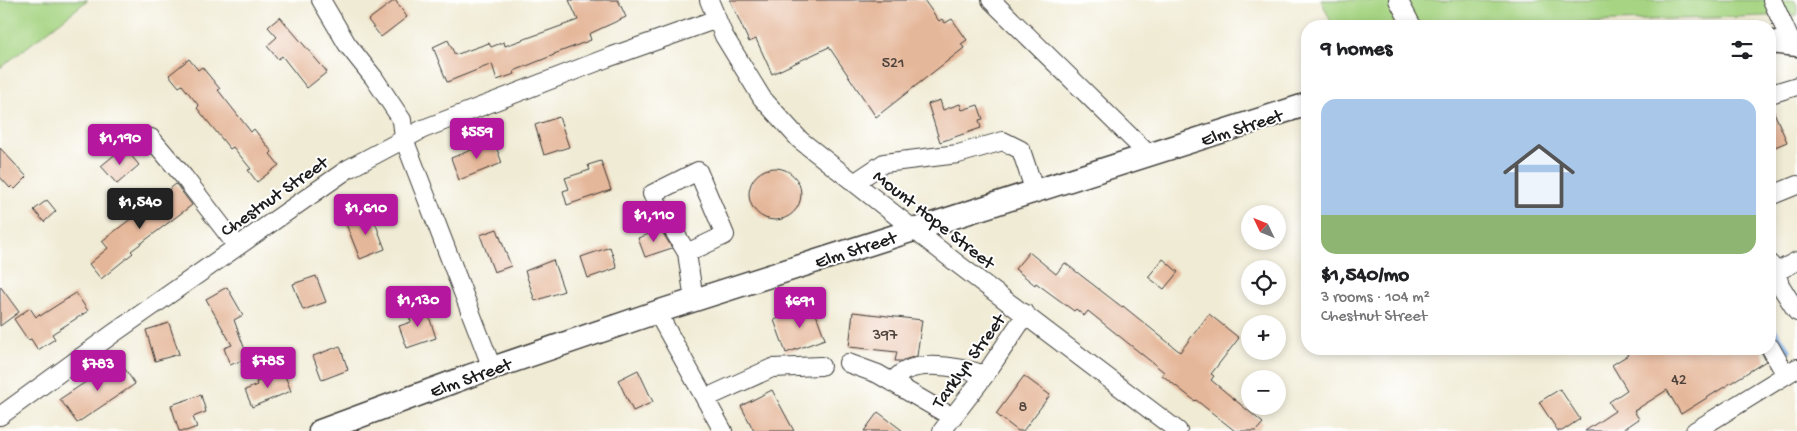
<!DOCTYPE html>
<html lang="en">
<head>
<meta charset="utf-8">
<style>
  body { margin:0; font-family:"Gochi Hand",sans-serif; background:#f2f2f2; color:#202124; height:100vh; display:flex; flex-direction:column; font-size:19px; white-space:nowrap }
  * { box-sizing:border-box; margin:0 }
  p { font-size:16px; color:#757577 }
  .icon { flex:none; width:28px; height:28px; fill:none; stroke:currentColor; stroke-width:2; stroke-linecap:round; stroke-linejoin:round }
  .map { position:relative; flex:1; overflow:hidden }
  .sheet { position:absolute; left:1301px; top:20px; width:475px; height:335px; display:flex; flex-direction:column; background:#fff; border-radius:20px; box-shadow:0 2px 8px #0003 }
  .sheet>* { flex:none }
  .needle { width:32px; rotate:313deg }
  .tools { position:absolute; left:1241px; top:205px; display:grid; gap:10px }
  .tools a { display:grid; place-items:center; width:45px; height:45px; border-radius:50%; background:#fff; box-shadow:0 2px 8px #0003; font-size:25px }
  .price { position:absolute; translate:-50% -42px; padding:0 11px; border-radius:5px; background:#b5179e; color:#fff; font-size:16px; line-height:32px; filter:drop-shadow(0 1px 2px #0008) }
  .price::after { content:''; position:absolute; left:50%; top:30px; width:15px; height:11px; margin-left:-8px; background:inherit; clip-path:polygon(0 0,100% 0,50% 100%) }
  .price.current { background:#222; color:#fff }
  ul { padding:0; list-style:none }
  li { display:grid; align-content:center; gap:10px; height:265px; padding:0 20px }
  li span { display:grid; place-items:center; height:155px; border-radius:15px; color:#555 }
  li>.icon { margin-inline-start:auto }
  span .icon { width:90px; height:90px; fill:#fffc; stroke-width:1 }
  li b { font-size:21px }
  h2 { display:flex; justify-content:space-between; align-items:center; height:60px; padding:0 20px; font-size:21px }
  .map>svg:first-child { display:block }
  .green { fill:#a6d482; stroke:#61784f }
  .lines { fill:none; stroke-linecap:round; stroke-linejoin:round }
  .stream { stroke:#73a5de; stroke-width:5 }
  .building { fill:#e5b79a }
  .minor-casing { stroke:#3c3b38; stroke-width:20 }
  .major-casing { stroke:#3c3b38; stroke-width:25 }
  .minor { stroke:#fff; stroke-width:18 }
  .major { stroke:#fff; stroke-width:22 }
  .labels { text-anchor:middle; stroke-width:4; stroke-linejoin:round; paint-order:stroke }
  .number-label { font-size:16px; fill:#4e433c }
  .street-label { font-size:19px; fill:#1c1c1c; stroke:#fff }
</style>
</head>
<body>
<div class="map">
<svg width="1797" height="431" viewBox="0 0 1797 431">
  <rect width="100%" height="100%" fill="#fff"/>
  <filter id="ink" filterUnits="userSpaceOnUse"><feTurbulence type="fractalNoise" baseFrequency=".02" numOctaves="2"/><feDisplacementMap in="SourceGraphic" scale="10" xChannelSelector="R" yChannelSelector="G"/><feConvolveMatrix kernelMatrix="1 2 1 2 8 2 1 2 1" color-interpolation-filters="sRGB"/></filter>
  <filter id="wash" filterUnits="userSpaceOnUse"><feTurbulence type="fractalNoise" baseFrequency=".0096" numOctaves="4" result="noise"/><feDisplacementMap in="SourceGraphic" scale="20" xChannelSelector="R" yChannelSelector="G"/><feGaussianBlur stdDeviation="1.12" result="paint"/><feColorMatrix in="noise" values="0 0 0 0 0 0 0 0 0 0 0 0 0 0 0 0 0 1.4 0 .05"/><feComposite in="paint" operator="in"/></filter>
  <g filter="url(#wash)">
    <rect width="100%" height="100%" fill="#f0ebd4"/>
    <!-- green -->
    <path class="green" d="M0,0h88l-88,68z
      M1321,0h473l3,5v10l-210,7 -24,4h-230z"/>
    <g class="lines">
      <!-- stream -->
      <path class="stream" d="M1770,324l19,26"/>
    </g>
    <g id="blocks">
      <!-- building -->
      <path class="building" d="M395,0l12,17 -26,20 -13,-17z
        M569,0h49l8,17 -37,17 2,6 -37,14v1l-40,16 1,3 -18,6 -5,-16 -45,18 -14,-35 15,-7 7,15 34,-12 2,4 13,-5 1,4 73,-26z
        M730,0h194l15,21 3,-2 3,4 7,-4 15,21 -6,4 3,4 -88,69 -47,-70 -57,27 -16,-35 -7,3z
        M280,17l47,55 -20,16 -25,-32 -4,3 -11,-13 10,-9 -9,-10z
        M189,59l9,11 4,-3 18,22 -2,1 33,42 3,-3 18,23 -2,2 9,11 -22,17 -9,-12 3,-1 -18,-22 -3,2 -33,-41 2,-2 -17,-21 -3,2 -10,-12z
        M940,100l3,10 17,-6 2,6 16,-5 5,14 -4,1 2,8 -41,14 -12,-38z
        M1770,103l17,39 -17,7z
        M559,117l10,30 -25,8 -9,-30z
        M494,141l8,22 -43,17 -8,-22z
        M124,147l15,18 -22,19 -16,-18z
        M0,148l27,29 -12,12 -3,-3 -2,2 -10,-11z
        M601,161l10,29 -44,15 -4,-14 6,-2 -4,-11 25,-8 -2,-5z
        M749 194a26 26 0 1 1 52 0a26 26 0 1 1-52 0Z
        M176,184l16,21 -61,46 2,2 -32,26 -12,-15 19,-16 -6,-7z
        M47,200l9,11 -12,11 -10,-12z
        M372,214l13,35 -25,10 -14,-35z
        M497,229l14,37 -17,6 -14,-37z
        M661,230l11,18 -27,9 -7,-19z
        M610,247l7,21 -29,10 -7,-21z
        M1029,252l27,22 9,-11 57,44 1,-1 57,46 29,-38 30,24 -28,36 3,2 -3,4 52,43 -7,8h-21l-39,-31 -1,1 -33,-26 2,-3 -76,-61 -4,5 -8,-7 -2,2 -38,-28 -1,2 -20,-16z
        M1163,259l15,13 -14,17 -16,-12z
        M553,260l11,31 -29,10 -10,-30z
        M316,276l10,26 -23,8 -10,-26z
        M0,286l19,26 -19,14z
        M227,287l16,28 -9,5 14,38 -18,7 -6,-17 8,-3 -26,-46z
        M76,293l12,18 -36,23 3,5 -17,11 -7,-11 -3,1 -14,-21 16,-11 6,9 3,-3 1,2z
        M813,306l12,33 -39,14 -12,-33z
        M426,307l10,31 -29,10 -8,-22 12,-4 -3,-9z
        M853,312l69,8 -5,36 -17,5h-5l2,-9 -48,-5z
        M169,323l10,31 -24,7 -9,-31z
        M340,346l8,24 -26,10 -9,-24z
        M1623,349h137l6,12 -85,53 -14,-24 -33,21 5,8 -18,12h-36l30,-20 -6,-9 18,-12 -15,-25 16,-10z
        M119,360l16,24 -58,39 -17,-24z
        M638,370l15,32 -20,9 -15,-31z
        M283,371l8,20 -39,16 -7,-17 12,-5 -1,-3z
        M1024,376l26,19 -27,36h-5l-22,-17z
        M1560,389l20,30 -18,12h-4l-19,-29z
        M772,390l22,41h-40l-13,-25z
        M201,395l5,17 -13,5 4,10 -11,4h-7l-8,-26z
        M878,412l25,19h-39z"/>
    </g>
  </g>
  <g filter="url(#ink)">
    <use href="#blocks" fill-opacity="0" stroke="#3c3b38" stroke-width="1"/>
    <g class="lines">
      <defs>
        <path id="minor" d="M321,0l26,44 27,34 28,42 2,19 88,229
          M709,0l15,36 38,62 38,42 159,125 219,166
          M991,0l158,155
          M1398,0l14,26
          M1772,0l20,44
          M1770,91l4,2 23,-7
          M135,136l16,2 33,39 53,69
          M854,183l30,-20 74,-9 45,-13 18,9 14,42
          M1770,196l27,-11
          M687,253l-35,-59 46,-23 27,64 -38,18 7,47
          M1770,264l6,8 4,13 17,27
          M1776,272l21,-11
          M657,312l66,119
          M1770,347l16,28
          M848,363l30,11 74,43
          M892,382c4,-4 9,-10 15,-12 20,-9 58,-2 78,5
          M706,398l66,-30 49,-2
          M0,416l114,-83 234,-164 75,-40 184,-71 110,-39
          M942,431l43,-56 41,-61
          M1695,431l102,-63"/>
        <path id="major" d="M1770,42l27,3
          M320,431l149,-55 188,-64 651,-208"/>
      </defs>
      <!-- minor casing -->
      <use href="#minor" class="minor-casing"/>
      <!-- major casing -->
      <use href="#major" class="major-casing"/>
      <!-- minor -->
      <use href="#minor" class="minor"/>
      <!-- major -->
      <use href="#major" class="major"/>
    </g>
  </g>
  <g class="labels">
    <!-- number labels -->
    <g class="number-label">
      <text x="893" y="67">521</text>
      <text x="885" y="339">397</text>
      <text x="1679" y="384">42</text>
      <text x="1023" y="411">8</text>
    </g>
    <!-- street labels -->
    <g class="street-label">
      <text transform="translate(1241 126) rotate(-18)" y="7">Elm Street</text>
      <text transform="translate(273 195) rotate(-35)" y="7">Chestnut Street</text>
      <text transform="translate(935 218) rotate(38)" y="7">Mount Hope Street</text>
      <text transform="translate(855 248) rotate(-18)" y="7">Elm Street</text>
      <text transform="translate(967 360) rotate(-54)" y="7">Tarklyn Street</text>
      <text transform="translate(470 376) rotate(-20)" y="7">Elm Street</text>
    </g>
  </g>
</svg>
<div class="tools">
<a><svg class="needle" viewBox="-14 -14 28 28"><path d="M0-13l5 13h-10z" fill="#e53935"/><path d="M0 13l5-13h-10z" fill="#757577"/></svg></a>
<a><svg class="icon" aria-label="locate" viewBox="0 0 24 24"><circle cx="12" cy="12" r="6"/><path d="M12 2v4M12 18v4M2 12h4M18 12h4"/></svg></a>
<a>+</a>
<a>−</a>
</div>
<b class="price" style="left:477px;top:160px">$559</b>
<b class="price" style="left:120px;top:166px">$1,190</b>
<b class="price current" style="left:140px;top:230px">$1,540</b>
<b class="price" style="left:366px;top:236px">$1,610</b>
<b class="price" style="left:654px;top:243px">$1,110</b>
<b class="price" style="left:418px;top:328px">$1,130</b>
<b class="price" style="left:800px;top:329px">$691</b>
<b class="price" style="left:268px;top:389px">$785</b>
<b class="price" style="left:98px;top:392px">$783</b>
<section class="sheet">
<h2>9 homes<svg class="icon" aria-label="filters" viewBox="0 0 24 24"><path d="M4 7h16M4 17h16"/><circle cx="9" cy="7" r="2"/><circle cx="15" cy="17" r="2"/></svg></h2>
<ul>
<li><span style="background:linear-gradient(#a9c7e8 75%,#8fb573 0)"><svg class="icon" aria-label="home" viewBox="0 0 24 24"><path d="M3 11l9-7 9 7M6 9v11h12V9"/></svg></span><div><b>$1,540/mo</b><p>3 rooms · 104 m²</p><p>Chestnut Street</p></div></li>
</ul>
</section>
</div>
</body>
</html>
